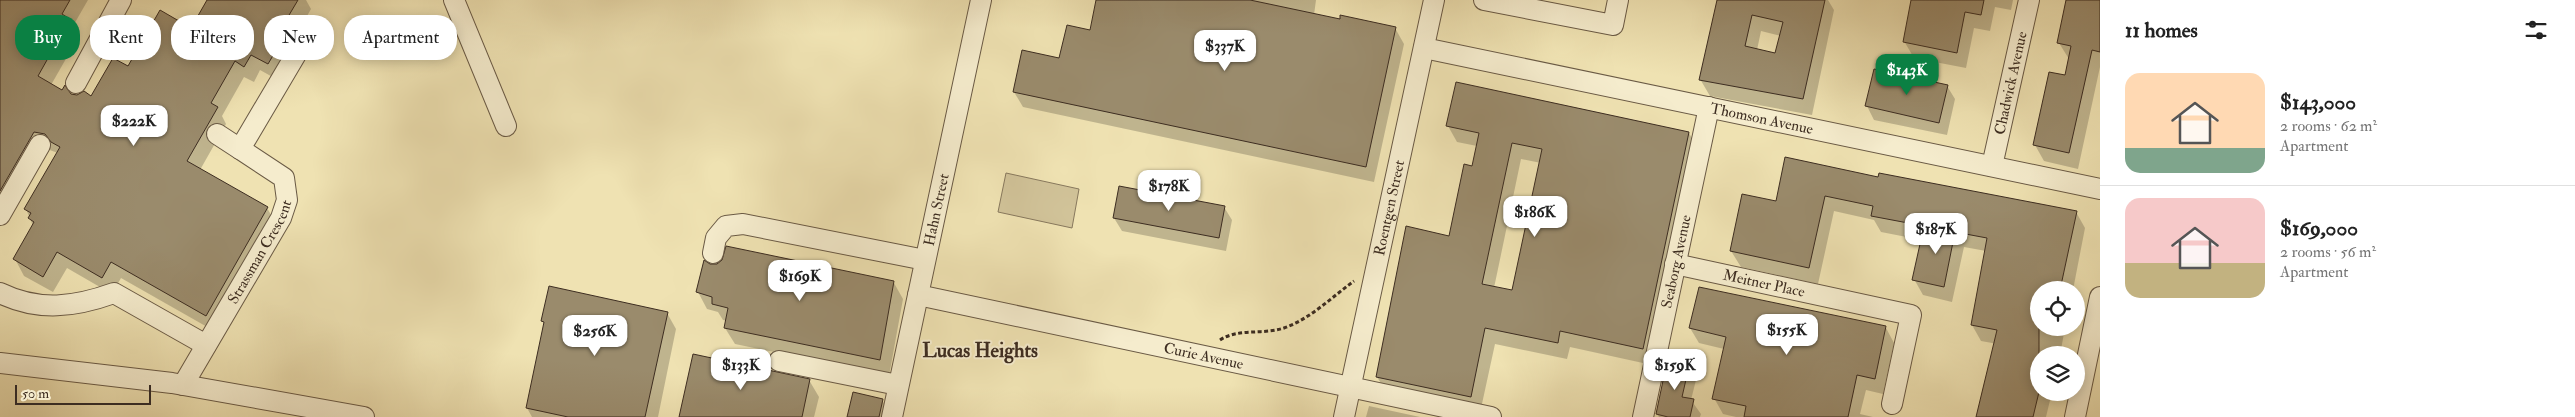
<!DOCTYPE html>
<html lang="en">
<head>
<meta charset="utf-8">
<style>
  body { margin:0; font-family:"IM FELL Double Pica",serif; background:#f2f2f2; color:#222; height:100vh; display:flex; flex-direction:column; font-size:19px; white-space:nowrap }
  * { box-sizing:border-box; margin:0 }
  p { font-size:16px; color:#767676 }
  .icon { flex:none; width:28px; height:28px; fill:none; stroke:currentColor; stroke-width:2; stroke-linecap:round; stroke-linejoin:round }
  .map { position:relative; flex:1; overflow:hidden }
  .sheet { display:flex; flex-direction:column; background:#fff; width:475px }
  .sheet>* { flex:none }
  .hud { position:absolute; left:15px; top:15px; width:475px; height:45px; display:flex; gap:10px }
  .buttons { position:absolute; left:2030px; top:281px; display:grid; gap:10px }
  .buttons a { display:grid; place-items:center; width:55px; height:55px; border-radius:50%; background:#fff; box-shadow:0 2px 12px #0003; font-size:25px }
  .scale { position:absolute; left:15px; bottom:12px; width:136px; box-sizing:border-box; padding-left:5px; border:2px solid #3d2d21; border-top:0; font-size:14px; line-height:18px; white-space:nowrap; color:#3d2d21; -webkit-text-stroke:4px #f5eccd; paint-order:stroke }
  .price { position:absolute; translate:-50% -42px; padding:0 11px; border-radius:10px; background:#fff; color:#222; font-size:16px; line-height:32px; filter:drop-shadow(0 1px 2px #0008) }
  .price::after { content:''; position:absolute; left:50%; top:30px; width:15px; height:11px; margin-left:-8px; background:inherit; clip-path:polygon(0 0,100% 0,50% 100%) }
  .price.on { background:#0b8043; color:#fff }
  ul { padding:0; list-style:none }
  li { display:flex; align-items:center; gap:15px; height:125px; padding:0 25px }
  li+li { border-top:1px solid #e0e0e0 }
  li span { display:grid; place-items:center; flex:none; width:140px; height:100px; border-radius:15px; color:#555 }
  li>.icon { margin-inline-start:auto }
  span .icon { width:60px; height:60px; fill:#fffc; stroke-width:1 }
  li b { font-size:21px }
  h2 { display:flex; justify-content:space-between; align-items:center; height:60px; padding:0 25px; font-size:21px }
  .pill { padding:0 18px; border-radius:20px; background:#fff; box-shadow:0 2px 12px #0003; font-size:18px; line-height:45px }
  .pill.on { background:#0b8043; color:#fff }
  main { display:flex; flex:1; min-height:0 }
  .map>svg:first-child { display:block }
  .green { fill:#d1c399; stroke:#87785d }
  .shadow { fill:#0003; fill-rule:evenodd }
  .building { fill:#9a8b6c; stroke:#3d2d21; fill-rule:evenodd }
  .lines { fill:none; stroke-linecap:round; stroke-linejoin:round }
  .minor-casing { stroke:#6a5a45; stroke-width:22 }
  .path { stroke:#3d2d21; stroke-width:3; stroke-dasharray:4 2.5; stroke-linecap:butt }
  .minor { stroke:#f5eccd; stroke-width:20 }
  .labels { text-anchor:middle; stroke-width:4; stroke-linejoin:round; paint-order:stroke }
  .street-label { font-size:15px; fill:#3d2d21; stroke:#f5eccd }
  .district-label { font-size:20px; font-weight:bold; fill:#3d2d21; stroke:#f5eccd }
</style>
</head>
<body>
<main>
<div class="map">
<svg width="2100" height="417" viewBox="0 0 2100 417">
  <rect width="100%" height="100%" fill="#efe2b2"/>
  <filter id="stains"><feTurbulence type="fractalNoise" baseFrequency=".004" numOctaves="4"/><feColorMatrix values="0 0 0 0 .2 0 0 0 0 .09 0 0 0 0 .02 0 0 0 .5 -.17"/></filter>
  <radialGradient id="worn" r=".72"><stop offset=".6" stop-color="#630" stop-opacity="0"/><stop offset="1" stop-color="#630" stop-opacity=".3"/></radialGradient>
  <!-- green -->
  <path class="green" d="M1006,173l73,16 -7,39 -74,-16z"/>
  <!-- shadow -->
  <path class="shadow" d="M0,0h88l-15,26 6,10 -28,49 18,9 23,3 36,-29 64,-38 17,-30h97l5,9 -21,37 -12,34 -18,-10 -6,12 -10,-5 -22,39 4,8 -26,46 67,38 10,17 -61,107 -95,-54 -9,16 -45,-26 -14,24 -29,-16 -9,-17 18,-33 -7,-17 32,-56 -14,-5 -44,73z
    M1098,0h218l-2,15 81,13 9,16 -30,138 -351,-75 -9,-15 46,-32 31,-28z
    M1718,0h110l6,10 -22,105 -102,-19 -10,-17zM1761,31l20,5 -5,19 -19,-5z
    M1912,0h101l-2,10 -16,-3 -5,24 -16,-3 -8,40 -52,-10 -10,-17z
    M2068,0h32v67l-22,102 -34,-8 -9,-16 31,-69 3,-17 -10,-16z
    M1947,86l8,13 -8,36 -73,-15 -7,-14z
    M1448,126l241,7 9,16 -46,216 -82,-18 -3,12 -72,-15 -15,69 -93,-20 -10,-16 73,-140 23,-70 4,-21 -20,-4zM1521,159l20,4 -28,129 -19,-4z
    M1879,178l197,34 9,16 -12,62h-34v38h26l-5,27 -79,-14 -9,-16 14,-74 -22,-4 -12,55 -29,-7 -9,-16 8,-39 -41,-8 -7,-12 -40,-9 -16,73 -77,-17 -10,-16 46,-48z
    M1224,207l8,13 -6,31 -104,-20 -8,-13z
    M710,266l184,17 9,16 -14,77 -154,-32 -10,-16 2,-7 -4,-1 -5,-8 -11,-3 -9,-17z
    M667,313l9,16 -18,88h-126l-5,-9 18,-83 -2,-4z
    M1690,328h196l8,15 -11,51 -17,-4 -6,24 13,3h-137l-13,-3 -9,-16 10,-49 -25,-6z
    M1689,363l8,13 -6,24 10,14 -1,3h-41l-2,-3z
    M809,380l10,17 -5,20h-134z
    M2039,392h13l-6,25h-69z
    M882,400l5,9 -2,8h-36z
    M1369,406l51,11h-54z"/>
  <!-- building -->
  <path class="building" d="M0,0h70l-8,14 8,5 -32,57 24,14 3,-5 6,9 6,1 7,-4 7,5 22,-38 15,8 32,-56 31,18 16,-28h91l-19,32 6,3 -17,29 -17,-9 -7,12 -9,-6 -24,42 7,4 -31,54 81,46 -62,109 -95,-54 -9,16 -45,-26 -14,25 -30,-18 21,-37 -6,-4 3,-5 -7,-4 36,-62 -9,-5 -6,-8 -11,-2 -34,59z
    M1096,0h154l90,19v-4l56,12 -30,140 -353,-75 9,-42 37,8 8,-33 23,5z
    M1717,0h108l-22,99 -104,-19zM1752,15l31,7 -8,31 -30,-7z
    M1911,0h73l-3,15 -16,-3 -8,41 -54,-11z
    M2066,0h34v52l-8,-2 -23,103 -36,-8 16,-73 16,3 6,-29 -14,-3z
    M1874,69l74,16 -9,38 -74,-17z
    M1456,82l233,50 -46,217 -83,-18 -2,12 -73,-15 -14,69 -95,-20 30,-151 43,10 15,-72 8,2 7,-33 -33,-7zM1512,143l30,6 -30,141 -30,-6z
    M1785,157l93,20 1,-4 198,38 -17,79h-21v102l-6,25h-57l21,-87 -26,-5 16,-87 -32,-6 -11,55 -32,-7 12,-54 -53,-10 2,-10 -48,-10 -16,72 -79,-17 12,-57 34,7z
    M1119,186l106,20 -6,32 -106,-20z
    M726,246l168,35 -14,79 -156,-32 4,-20 -16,-4v-7l-16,-5 8,-32 6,4h7l5,-4z
    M549,286l119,26 -23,105h-77l-42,-9 18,-86 -3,-1z
    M1699,287l187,39 -11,53 -18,-4 -9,42h-104l2,-11 -34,-7 14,-62 -37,-9z
    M693,354l117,25 -8,38h-123z
    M1668,357l22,5 -8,35 12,2 -4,18h-22l-12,-3z
    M853,392l30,7 -4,18h-32z"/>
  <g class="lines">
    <defs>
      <g id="minor">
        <path d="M454,0l52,126"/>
        <path d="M1484,0l129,25 5,-25"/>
        <path id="s1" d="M1424,48l676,141"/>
        <path d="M76,83l45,-83"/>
        <path d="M217,134l23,15"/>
        <path id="s2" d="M1992,166l37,-166"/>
        <path d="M0,215l40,-70"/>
        <path d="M713,253l3,-15 10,-12 17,-2 182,36"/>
        <path id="s3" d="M1675,264l236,51 -19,89"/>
        <path d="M0,293c39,19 75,14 114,0l92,52"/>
        <path id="s4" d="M918,295l573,122"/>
        <path d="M779,361l119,24"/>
        <path d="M0,363l172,20 192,34"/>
        <path id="s5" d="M183,385l98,-167 6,-18 -3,-22 -44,-29 71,-120"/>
        <path id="s6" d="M892,417l89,-417"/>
        <path id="s7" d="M1344,417l90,-417"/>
        <path id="s8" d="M1643,417l66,-310"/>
        <path d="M2075,417l25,-120"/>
      </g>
    </defs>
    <!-- minor casing -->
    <use href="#minor" class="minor-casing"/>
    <!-- path -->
    <path class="path" d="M1220,340c18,-12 43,-5 64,-12 26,-9 48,-31 70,-47"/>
    <!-- minor -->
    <use href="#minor" class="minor"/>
  </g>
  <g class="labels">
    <!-- street labels -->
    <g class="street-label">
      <text dy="5" stroke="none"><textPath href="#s2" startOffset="85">Chadwick Avenue</textPath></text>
      <text dy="5" stroke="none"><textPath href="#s1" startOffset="345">Thomson Avenue</textPath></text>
      <text dy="5" stroke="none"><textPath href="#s7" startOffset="214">Roentgen Street</textPath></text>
      <text dy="5" stroke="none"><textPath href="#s6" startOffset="212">Hahn Street</textPath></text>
      <text dy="5" stroke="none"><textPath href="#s5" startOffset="154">Strassman Crescent</textPath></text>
      <text dy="5" stroke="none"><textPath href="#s8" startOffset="159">Seaborg Avenue</textPath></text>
      <text dy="5" stroke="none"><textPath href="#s3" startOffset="91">Meitner Place</textPath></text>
      <text dy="5" stroke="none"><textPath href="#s4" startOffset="292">Curie Avenue</textPath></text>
    </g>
    <!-- district labels -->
    <g class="district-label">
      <text x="980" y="357">Lucas Heights</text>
    </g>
  </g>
  <rect width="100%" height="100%" filter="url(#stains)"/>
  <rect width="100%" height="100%" fill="url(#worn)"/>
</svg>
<div class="buttons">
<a><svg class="icon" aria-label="locate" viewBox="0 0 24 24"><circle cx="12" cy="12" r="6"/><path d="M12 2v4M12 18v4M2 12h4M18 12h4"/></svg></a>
<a><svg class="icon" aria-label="layers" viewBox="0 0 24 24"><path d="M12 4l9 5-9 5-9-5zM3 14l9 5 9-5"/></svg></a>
</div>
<div class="scale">50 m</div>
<b class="price" style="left:1225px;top:72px">$337K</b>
<b class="price on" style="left:1907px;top:96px">$143K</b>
<b class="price" style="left:134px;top:147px">$222K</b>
<b class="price" style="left:1169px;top:212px">$178K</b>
<b class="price" style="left:1535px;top:238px">$186K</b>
<b class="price" style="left:1936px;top:255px">$187K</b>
<b class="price" style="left:800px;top:302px">$169K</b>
<b class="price" style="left:1787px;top:356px">$155K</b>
<b class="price" style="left:595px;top:357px">$256K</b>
<b class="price" style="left:741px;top:391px">$133K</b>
<b class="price" style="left:1675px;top:391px">$159K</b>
<div class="hud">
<a class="pill on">Buy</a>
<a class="pill">Rent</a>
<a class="pill">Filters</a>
<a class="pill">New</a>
<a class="pill">Apartment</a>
</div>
</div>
<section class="sheet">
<h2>11 homes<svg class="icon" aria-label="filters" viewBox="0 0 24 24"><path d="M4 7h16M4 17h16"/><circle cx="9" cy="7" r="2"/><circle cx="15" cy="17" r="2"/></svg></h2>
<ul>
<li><span style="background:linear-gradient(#ffd9b3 75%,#7fa58c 0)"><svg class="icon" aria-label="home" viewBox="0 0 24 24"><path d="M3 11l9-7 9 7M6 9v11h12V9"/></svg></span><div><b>$143,000</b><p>2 rooms · 62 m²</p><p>Apartment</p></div></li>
<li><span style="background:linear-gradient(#f6c9c9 65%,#c2b280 0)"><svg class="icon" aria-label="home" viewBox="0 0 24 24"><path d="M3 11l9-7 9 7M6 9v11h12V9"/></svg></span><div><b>$169,000</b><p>2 rooms · 56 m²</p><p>Apartment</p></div></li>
</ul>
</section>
</main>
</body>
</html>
